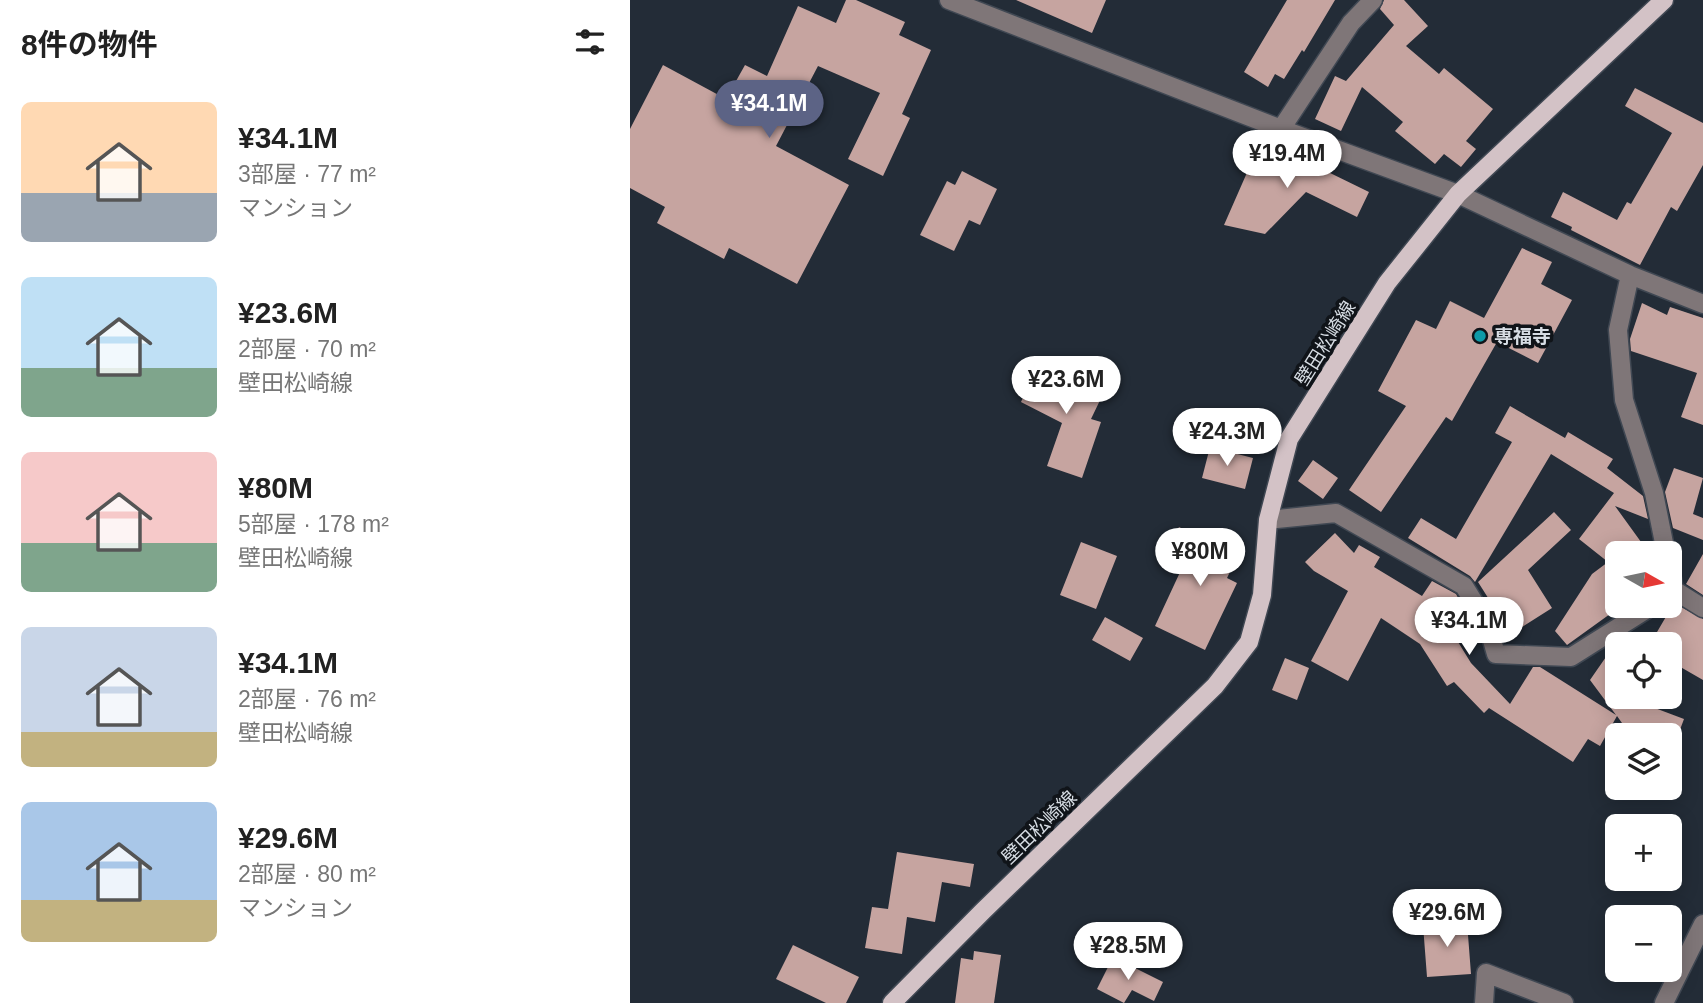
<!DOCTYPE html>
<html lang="ja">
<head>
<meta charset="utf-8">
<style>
  body { margin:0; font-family:Helvetica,"Noto Sans JP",sans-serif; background:#f2f2f2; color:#222; height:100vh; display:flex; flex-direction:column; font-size:26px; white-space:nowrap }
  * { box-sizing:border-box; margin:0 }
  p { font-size:23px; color:#767676 }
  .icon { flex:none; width:38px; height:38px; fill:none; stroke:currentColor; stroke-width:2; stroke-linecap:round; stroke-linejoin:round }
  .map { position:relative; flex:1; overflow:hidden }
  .drawer { display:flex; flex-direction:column; background:#fff; width:630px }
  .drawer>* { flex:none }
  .needle { width:46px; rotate:99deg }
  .fabs { position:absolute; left:975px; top:541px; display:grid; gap:14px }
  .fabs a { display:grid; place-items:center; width:77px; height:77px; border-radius:10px; background:#fff; box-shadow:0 4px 18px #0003; font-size:35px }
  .price { position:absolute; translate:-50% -60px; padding:0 16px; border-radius:24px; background:#fff; color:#222; font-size:23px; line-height:46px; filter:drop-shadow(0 2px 4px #0008) }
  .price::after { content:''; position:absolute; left:50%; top:42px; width:21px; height:16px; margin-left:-10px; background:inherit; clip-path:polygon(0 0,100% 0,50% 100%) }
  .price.selected { background:#5c6385; color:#fff }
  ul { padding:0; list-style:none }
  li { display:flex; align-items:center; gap:21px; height:175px; padding:0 21px }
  li span { display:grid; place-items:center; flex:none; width:196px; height:140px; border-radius:10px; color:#555 }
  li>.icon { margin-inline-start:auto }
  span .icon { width:84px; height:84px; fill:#fffc; stroke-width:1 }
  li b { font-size:30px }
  h2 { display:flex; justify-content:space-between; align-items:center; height:84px; padding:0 21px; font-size:30px }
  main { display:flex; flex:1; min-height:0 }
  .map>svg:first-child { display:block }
  .building { fill:#c6a4a0 }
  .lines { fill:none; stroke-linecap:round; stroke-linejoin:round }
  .minor-casing { stroke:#404853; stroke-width:21 }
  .major-casing { stroke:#404853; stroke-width:21 }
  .minor { stroke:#7f7678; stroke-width:18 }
  .major { stroke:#d3c2c6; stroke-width:18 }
  .culture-dot { fill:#0f9aa8; stroke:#101419; stroke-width:2.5 }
  .labels { text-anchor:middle; stroke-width:7; stroke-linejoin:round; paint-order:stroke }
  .poi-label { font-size:19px; font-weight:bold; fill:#d7dde4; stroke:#101419; text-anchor:start }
  .street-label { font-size:19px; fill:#d7dde4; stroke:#101419 }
</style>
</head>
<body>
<main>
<section class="drawer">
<h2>8件の物件<svg class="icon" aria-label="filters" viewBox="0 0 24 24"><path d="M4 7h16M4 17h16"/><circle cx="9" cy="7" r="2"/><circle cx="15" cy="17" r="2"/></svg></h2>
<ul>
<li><span style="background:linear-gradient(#ffd9b3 65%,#9aa5b1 0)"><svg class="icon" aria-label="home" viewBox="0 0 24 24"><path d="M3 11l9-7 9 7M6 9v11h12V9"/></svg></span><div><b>¥34.1M</b><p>3部屋 · 77 m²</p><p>マンション</p></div></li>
<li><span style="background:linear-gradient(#bfe0f5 65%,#7fa58c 0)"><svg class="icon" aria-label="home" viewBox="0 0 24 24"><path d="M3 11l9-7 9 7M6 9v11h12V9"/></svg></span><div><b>¥23.6M</b><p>2部屋 · 70 m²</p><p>壁田松崎線</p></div></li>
<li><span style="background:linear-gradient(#f6c9c9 65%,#7fa58c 0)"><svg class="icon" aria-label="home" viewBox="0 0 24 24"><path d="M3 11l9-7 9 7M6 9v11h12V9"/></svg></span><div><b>¥80M</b><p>5部屋 · 178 m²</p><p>壁田松崎線</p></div></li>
<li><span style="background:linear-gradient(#c9d6e8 75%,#c2b280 0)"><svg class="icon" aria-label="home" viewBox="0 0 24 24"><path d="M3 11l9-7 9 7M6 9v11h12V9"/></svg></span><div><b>¥34.1M</b><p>2部屋 · 76 m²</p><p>壁田松崎線</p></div></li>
<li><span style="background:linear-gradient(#a9c7e8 70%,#c2b280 0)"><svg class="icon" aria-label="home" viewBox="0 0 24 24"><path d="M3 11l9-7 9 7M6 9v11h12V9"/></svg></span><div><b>¥29.6M</b><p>2部屋 · 80 m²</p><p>マンション</p></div></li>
</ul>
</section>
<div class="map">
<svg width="1073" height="1003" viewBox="0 0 1073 1003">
  <rect width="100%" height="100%" fill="#232c37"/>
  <!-- building -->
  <path class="building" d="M216,0h10l49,22 -6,13 32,15 -29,64 8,4 -27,58 -35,-17 32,-66 -62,-27 -42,80 73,39 -52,99 -68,-36 -5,11 -67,-36 8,-16 -35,-19v-59l33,-64 63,34 19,-34 22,11 31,-70 38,17z
    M386,0h90l-14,33z
    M657,0h48l-31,52 -2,-2 -18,29 -9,-5 -7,13 -24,-15z
    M754,0h20l24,26 -22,20 33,28 5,-6 49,41 -27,32 10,8 -15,18 -17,-13 -9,10 -40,-33 8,-9 -41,-35 -21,44 -26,-12 20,-43 11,5 48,-56 -14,-16z
    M1005,88l68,35v42l-26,46 -6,-4 -31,58 -69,-35 1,-3 -21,-10 12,-25 54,28 10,-18 4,2 41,-71 -47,-27z
    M630,143l68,27 -2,1 43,21 -12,25 -51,-25 -41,42 -41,-9z
    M332,171l35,18 -17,36 -11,-5 -15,31 -34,-16 27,-54 8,4z
    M892,248l30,14 -11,22 31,16 -34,63 -41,-21 -45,79 -6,-4 -65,95 -32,-22 57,-84 -28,-15 38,-71 20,9 14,-28 34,17z
    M1012,303l25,12 3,-8 33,11v107l-22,-8 16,-44 -66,-22 -1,-12z
    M410,361l64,31 -13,27 10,3 -19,56 -35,-12 15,-43 -41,-21z
    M880,406l55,32 3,-6 45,27 -6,9 36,28 5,23 -33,-13 34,47h-32v56l-50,36 -12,-14 37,-57 16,-12 -29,-23 35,-46 -63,-39 -76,128 -5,-6 -62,-38 13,-20 35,21 56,-97 -17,-9z
    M580,447l43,11 -8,31 -43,-11z
    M683,460l25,18 -15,21 -25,-18z
    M1044,468l29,10 -10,36 10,4v22l-30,-12 -8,-36z
    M924,512l17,18 -43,40 24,38 -41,26 -33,-52z
    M549,527l40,20 7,-13 18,9 -17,35 10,5 -32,67 -50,-24 33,-71 -19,-9z
    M705,533l19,20 5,-8 21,12 -6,10 48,29 10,-15 24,13 5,9 -14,21 24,39 39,41 23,-37h7l76,48 -26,-35 27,-39v55h6l61,23 -9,24 -5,-2v-6h-16l-32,-12 -5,-7 -17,30 -12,-7 -15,23 -84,-54 -5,5 -30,-31 -7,4 -27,-42 -39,-26 -33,63 -37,-20 37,-70 -34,-20 -9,-9z
    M451,542l36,14 -21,53 -36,-14z
    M1073,554v41l-17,-11z
    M1044,603l29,16v61l-33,-19v-17h-20z
    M475,617l38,21 -13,23 -38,-21z
    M655,658l24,10 -12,32 -25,-10z
    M267,852l77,12 -4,23 -28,-5 -7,40 -28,-5 -5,37 -37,-6 7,-41 16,2z
    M837,922l4,52 -44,3 -4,-52z
    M163,945l66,32 -13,26h-20l-50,-24z
    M344,951l27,4 -7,48h-39l6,-45 12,2z
    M483,957l50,25 -9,19 -22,-11 -8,13 -27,-14z"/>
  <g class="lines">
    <defs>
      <path id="minor" d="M319,0l332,129 177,65 172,81 73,29
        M651,129l70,-106 22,-23
        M1000,275l-12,55 6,70 30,93 12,60
        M638,520l68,-7 128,73 23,37 9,31 75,3 81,-51
        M1040,569l4,21 29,18
        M854,1003l2,-30 78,30
        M1034,1003l39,-79"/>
      <path id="major" d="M262,1003l91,-92 232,-225 34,-44 13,-47 6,-75 21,-81 98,-156 71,-89 206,-194"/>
    </defs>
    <!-- minor casing -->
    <use href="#minor" class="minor-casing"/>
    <!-- major casing -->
    <use href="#major" class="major-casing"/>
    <!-- minor -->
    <use href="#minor" class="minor"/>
    <!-- major -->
    <use href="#major" class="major"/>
  </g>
  <!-- markers -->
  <circle class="culture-dot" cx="850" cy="336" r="7"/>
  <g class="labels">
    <!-- poi labels -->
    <g class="poi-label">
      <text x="864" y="343">専福寺</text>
    </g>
    <!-- street labels -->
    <g class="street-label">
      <text transform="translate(695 343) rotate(-58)" y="7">壁田松崎線</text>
      <text transform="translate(409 827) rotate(-44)" y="7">壁田松崎線</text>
    </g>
  </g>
</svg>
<div class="fabs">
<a><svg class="needle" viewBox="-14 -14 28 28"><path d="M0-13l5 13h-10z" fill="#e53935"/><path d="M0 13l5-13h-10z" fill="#767676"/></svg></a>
<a><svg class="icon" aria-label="locate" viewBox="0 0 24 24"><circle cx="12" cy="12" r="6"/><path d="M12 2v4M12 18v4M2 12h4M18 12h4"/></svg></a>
<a><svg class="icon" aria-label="layers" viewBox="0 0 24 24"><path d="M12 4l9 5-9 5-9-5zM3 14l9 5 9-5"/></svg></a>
<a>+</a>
<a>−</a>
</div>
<b class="price selected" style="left:139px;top:140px">¥34.1M</b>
<b class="price" style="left:657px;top:190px">¥19.4M</b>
<b class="price" style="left:436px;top:416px">¥23.6M</b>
<b class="price" style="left:597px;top:468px">¥24.3M</b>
<b class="price" style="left:570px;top:588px">¥80M</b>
<b class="price" style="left:839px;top:657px">¥34.1M</b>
<b class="price" style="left:817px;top:949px">¥29.6M</b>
<b class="price" style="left:498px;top:982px">¥28.5M</b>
</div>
</main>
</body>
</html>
